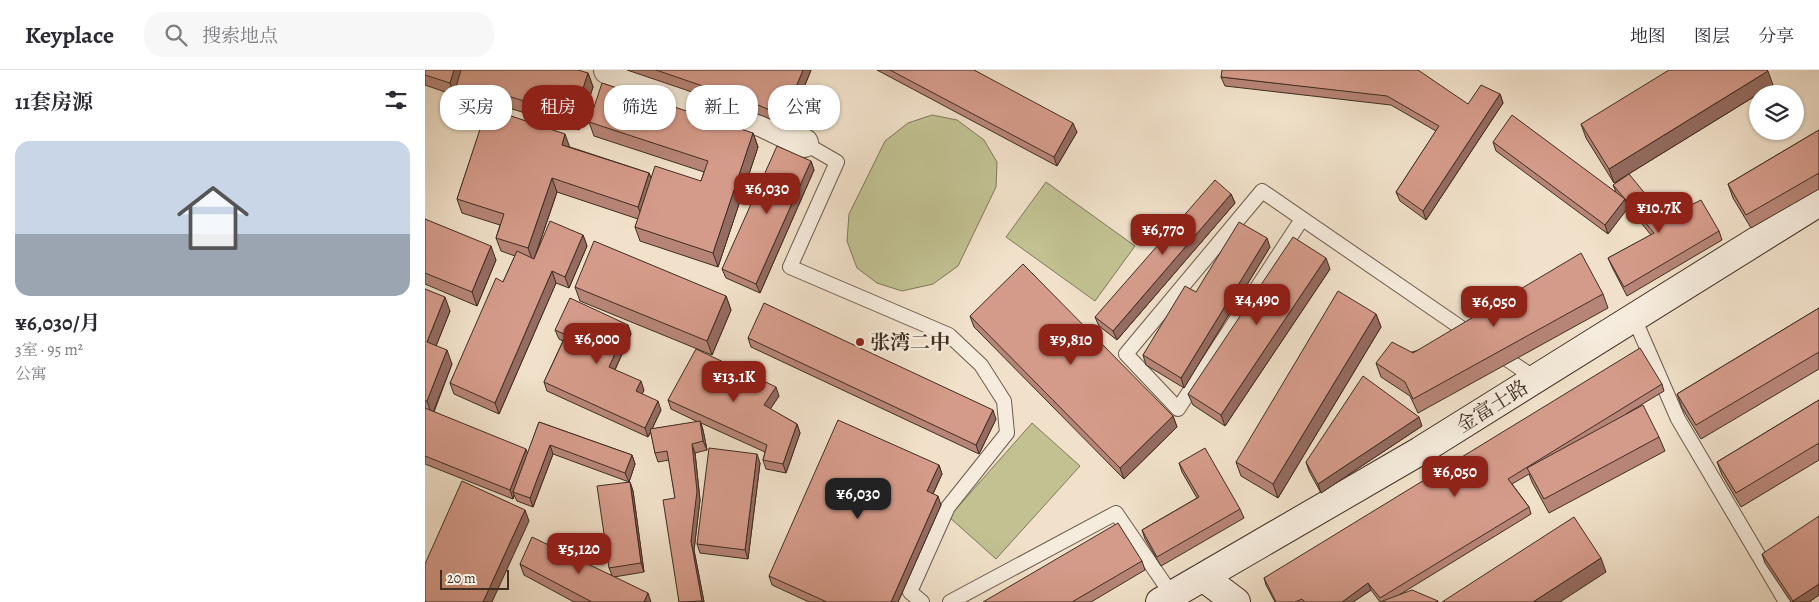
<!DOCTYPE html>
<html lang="zh">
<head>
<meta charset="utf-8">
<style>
  body { margin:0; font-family:Alegreya,"Noto Serif SC",serif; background:#f7f7f7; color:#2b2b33; height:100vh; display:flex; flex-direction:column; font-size:19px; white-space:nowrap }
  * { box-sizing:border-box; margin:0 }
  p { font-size:16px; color:#7c7c81 }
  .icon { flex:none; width:28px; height:28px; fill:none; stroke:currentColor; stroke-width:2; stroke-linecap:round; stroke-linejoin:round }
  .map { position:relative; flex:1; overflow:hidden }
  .drawer { display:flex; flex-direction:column; background:#fff; width:425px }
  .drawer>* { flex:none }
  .banner { position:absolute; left:15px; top:15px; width:475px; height:45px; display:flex; gap:10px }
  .tools { position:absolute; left:1324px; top:15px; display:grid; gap:10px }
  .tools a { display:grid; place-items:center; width:55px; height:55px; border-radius:50%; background:#fff; box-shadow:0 1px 4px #0004; font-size:25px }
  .scale { position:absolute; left:15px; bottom:12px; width:69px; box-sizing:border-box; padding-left:5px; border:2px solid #402e22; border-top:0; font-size:14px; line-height:18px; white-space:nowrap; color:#402e22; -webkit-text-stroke:4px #f6ecdd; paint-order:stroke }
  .price { position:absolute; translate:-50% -42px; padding:0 11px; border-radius:10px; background:#8f2418; color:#fff; font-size:16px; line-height:32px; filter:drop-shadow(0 1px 2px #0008) }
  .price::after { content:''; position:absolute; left:50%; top:30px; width:15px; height:11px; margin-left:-8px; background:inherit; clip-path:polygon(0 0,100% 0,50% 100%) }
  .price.current { background:#222; color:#fff }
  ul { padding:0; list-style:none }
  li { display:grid; align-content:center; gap:10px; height:265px; padding:0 15px }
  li+li { border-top:1px solid #e1e1e2 }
  li span { display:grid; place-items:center; height:155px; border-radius:15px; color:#555 }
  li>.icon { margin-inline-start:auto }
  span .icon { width:90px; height:90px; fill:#fffc; stroke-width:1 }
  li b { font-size:21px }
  h2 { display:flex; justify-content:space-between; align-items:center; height:60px; padding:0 15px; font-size:21px }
  .tag { padding:0 18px; border-radius:20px; background:#fff; box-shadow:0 1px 4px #0004; font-size:18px; line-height:45px }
  .tag.current { background:#8f2418; color:#fff }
  header { display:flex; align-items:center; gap:30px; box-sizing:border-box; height:70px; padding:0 25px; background:#fff; border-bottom:1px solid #e1e1e2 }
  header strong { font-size:24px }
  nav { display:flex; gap:28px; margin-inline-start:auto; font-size:18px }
  .search { width:350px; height:45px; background:#f7f7f7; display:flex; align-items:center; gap:12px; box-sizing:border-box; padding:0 18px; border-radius:20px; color:#7c7c81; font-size:19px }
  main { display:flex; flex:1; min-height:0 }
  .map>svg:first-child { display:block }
  .green { fill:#c1c192; stroke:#80785a }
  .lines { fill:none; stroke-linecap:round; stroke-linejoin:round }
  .lane-casing { stroke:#6c5b4c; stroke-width:16 }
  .street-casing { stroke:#6c5b4c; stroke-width:30 }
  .secondary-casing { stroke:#402e22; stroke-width:30 }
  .lane { stroke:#f6ecdd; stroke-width:14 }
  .street { stroke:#f6ecdd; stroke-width:28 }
  .secondary { stroke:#f6ecdd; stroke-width:28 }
  .wall { fill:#b78577; stroke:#402e22 }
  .shaded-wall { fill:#956c61; stroke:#402e22 }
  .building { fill:#d59b8a; stroke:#402e22 }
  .poi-dot { fill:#8f2418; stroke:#f6ecdd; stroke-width:2 }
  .labels { text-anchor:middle; stroke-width:5; stroke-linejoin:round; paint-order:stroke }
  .poi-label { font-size:20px; font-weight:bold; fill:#402e22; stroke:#f6ecdd; text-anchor:start }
  .street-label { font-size:20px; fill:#402e22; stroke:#f6ecdd }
</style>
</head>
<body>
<header>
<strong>Keyplace</strong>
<div class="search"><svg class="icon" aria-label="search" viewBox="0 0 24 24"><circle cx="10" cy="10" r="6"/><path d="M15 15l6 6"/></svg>搜索地点</div>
<nav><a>地图</a><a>图层</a><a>分享</a></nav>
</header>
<main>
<section class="drawer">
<h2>11套房源<svg class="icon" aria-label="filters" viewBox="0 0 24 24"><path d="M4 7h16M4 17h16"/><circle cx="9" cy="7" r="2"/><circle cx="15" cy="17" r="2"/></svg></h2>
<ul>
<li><span style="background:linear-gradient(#c9d6e8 60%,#9aa5b1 0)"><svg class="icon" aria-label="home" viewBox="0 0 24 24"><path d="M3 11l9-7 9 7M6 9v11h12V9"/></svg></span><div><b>¥6,030/月</b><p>3室 · 95 m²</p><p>公寓</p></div></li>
</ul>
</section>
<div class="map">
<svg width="1394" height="532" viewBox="0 0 1394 532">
  <rect width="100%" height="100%" fill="#f1e1ca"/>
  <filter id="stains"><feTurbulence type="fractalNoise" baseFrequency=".004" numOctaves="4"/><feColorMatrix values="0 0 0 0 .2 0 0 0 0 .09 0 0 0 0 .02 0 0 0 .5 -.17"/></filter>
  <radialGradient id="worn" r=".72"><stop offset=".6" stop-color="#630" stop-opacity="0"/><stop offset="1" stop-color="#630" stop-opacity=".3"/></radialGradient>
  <!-- green -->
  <path class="green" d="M507,45l25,5 27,20 13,22 -1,25 -38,79 -25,18 -31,7 -25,-8 -20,-15 -10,-27 2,-27 36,-73 23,-18z
    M621,112l89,64 -40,55 -89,-64z
    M607,353l48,43 -84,93 -47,-42z"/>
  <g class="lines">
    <defs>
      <path id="lane" d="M379,73l33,19 -47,105 159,68 32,30 23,36 3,32 -59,74 -38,85 12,10
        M877,149l-124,190 -52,-55 136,-163 211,145
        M1209,248l44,101 108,183
        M1070,281l41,28
        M525,532l166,-89 56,82"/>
      <path id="street" d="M183,0l155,53 41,20"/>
      <path id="secondary" d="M778,507l33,25
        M735,532l260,-151 399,-249"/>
    </defs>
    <!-- lane casing -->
    <use href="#lane" class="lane-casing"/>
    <!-- street casing -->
    <use href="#street" class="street-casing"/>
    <!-- secondary casing -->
    <use href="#secondary" class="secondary-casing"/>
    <!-- lane -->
    <use href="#lane" class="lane"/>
    <!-- street -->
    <use href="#street" class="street"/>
    <!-- secondary -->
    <use href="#secondary" class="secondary"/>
  </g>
  <!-- wall -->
  <path class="wall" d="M0,0l163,3 5,14 -14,43 -73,-23 -2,7 66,33 79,26 2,5 50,3 3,-9 -110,-36 -5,-14 164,11 5,14 -40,120 -78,-26 -5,-14 3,-8 -81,-27 -19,56 45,-13 4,11 -18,42 -13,-5 -57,131 -45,-20 -4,-11 53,-101 12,-26 -14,-5 -5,-13 4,-13 -38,-12 -5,-14 28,-83 -26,-8 -5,-13 -29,-10z
    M202,0h184l-23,57 -25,-11z
    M452,0h97l103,62 -20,34z
    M796,7l247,27 32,-10 3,9 -77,117 -26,-19 -4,-9 40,-61 -45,-26 -166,-19z
    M1348,15l-159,98 -28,-45 -5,-14z
    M1394,60v59l-68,39 -18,-30 -5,-14z
    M1068,72l123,50 -3,-7 52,33 54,13 3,9 -95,56 -15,-29 -4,-9 43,-23 -23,-28 -20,27 -112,-83z
    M386,91l3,9 -54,123 -34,-15 -4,-9z
    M806,124l4,9 -118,137 -18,-14 -4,-9z
    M0,149l71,41 -19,46 -52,-22z
    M845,177l-86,141 -38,-23 -3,-10 53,-63z
    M905,199l-105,157 -32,-21 -5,-11z
    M150,217l151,9 5,14 -19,45 -132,-54z
    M0,219l25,22 -14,35 16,18 -18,48 94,41 11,-31 93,33 3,9 -6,18h1l3,9 11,81 -30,5 37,25h-77l-50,-27 -4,-11 92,11 -3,-7 20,-86 -76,-28 -20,53 -16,-6 -3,-6 -1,4 -88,-35z
    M1178,224l5,14 -190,105 -8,-17 -29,-19 -5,-14z
    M1394,238v61l-118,70 -19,-31 -5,-14z
    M951,244l5,13 -103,171 -37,-22 -5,-14z
    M545,246l203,100 4,11 -53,52 -150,-152z
    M203,255l3,9 -16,36 29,20 -2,4 19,16 -9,19 46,-7 -27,-13 -3,-9 111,-4 -9,13 27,15 3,9 -14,40 -20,-4 -3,-9 2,-8 -64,-29 2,7 4,20 -12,3 5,47 -6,50 10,52h-25l-4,-104 -6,-38 -11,2 -3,-9 -4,-21 -3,5 -101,-46 -3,-9 19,-41 -4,-2 -4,-9z
    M323,268l248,81 -17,35 -228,-107z
    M1237,314l2,7 -38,23 33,23 6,14 -116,62 -17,-31 -3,-8 -17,10 17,23 2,7 -132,81 39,6v1h-58l-9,-12 -18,12h-78l-9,-17 -2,-7z
    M1394,330v60l-78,47 -19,-32 -5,-13z
    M997,356l-101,67 -12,-22 -3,-9z
    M335,393l-12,96 -48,-6 -3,-9z
    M754,393l61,46 4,9 -83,48 -16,-27 -3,-9 55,-32 -15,-26z
    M514,395l3,9 -9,20 8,11 -43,97h-89l-37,-17 -3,-9z
    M1337,484l57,41 -10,7h-18l-26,-39z
    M717,491l3,9 -54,32h-108z"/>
  <!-- shaded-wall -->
  <path class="shaded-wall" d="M29,0h8l-8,25 -4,-12z
    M378,0h8l-23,57 -4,-11z
    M1343,1l5,14 -159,98 -5,-14z
    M163,3l5,14 -14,43 -5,-14z
    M76,24l5,13 -4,14 -5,-14z
    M1075,24l3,9 -77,117 -3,-9z
    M648,53l4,9 -20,34 -3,-9z
    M328,63l5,14 -40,120 -5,-14z
    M140,64l5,14 -8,-3z
    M386,91l3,9 -54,123 -4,-9z
    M224,103l6,14 -11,34 -6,-14z
    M127,108l5,14 -24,70 -5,-14z
    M806,124l4,9 -118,137 -4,-9z
    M1200,129l3,9 -20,26 -3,-9z
    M158,165l4,11 -18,42 -4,-11z
    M842,168l3,9 -86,141 -3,-10z
    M66,176l5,14 -19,46 -5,-14z
    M901,188l4,11 -105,157 -4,-11z
    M127,201l4,12 -57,131 -4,-11z
    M301,226l5,14 -19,45 -5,-14z
    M20,227l5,14 -18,45 -5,-14z
    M951,244l5,13 -103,171 -5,-14z
    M203,255l3,9 -19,42 -3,-9z
    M22,280l5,14 -20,51 -5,-14z
    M216,311l3,9 -5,10 -3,-9z
    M351,317l3,9 -12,18 -3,-9z
    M233,331l3,9 -13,27 -3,-9z
    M568,340l3,9 -17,35 -3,-9z
    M748,346l4,11 -53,52 -4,-11z
    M994,347l3,9 -101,67 -3,-9z
    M275,351l3,9 4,20 -4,-9z
    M372,354l3,9 -14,40 -3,-9z
    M267,374l3,9 5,47 -6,50 10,52h-2l-11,-61z
    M125,375l3,9 -20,53 -3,-9z
    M101,379l3,9 -16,34 1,3 -1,4 -3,-9z
    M332,384l3,9 -12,96 -3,-9z
    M207,385l3,9 -6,18 -4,-9z
    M514,395l3,9 -12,26 -3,-9z
    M205,412l3,9 11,81 -3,-9z
    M513,426l3,9 -43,97h-7z
    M100,440l4,11 -37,81h-9z
    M1176,488l5,14 -46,30h-27z
    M943,513l3,7 -18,12h-11z
    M1394,514v11l-10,7h-16v-1z
    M223,523l3,9h-7z"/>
  <!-- building -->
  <path class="building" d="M0,0h29l-4,13 -25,-8z
    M36,0h117l10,3 -14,43 -73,-22 -4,13 -43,-13z
    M231,0h147l-19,46 -26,-11z
    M465,0h84l99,53 -19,34z
    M797,0h196l50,34 13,-19 19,9 -77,117 -27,-19 43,-66 -52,-30 -166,-19z
    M1244,0h98l1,1 -159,98 -28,-45z
    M177,13l151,50 -40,120 -78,-26 20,-61 46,15 7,-20 -119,-39z
    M62,38l78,26 -3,11 87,28 -11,34 -86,-29 -24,70 -32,-10 8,-24 -47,-15z
    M1087,45l113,84 -20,26 -112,-83z
    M1394,60v43l-73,42 -18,-31z
    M352,76l34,15 -55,123 -34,-15z
    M1204,104l36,44 36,-18 18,31 -95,56 -16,-29 46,-25 -41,-48z
    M790,110l16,14 -118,137 -18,-14z
    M0,149l66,27 -19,46 -47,-19z
    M125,151l33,14 -18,42 -13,-6 -57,132 -45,-20 46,-105 7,4 14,-31 17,8z
    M814,152l28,16 -86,140 -38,-23 42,-69 11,6z
    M868,167l33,21 -105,157 -33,-21z
    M169,171l132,55 -19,45 -132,-54z
    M1156,183l22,41 -190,105 -8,-17 -29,-19 16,-21 21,11z
    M598,194l150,152 -53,52 -150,-152z
    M0,219l20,8 -18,45 20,8 -20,51h-2z
    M913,221l38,23 -103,170 -37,-22z
    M145,228l58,27 -19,42 32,14 -5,10 22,10 -13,27 -101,-46 22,-47 -11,-5z
    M339,233l229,107 -17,35 -228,-107z
    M1394,238v44l-123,73 -19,-31z
    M1215,278l22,36 -154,95 21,28 -149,91 -12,-15 -26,19h-37l-3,-3 -7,3h-19l-12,-24z
    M271,279l80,38 -12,18 33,19 -14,40 -20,-4 4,-15 -99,-45z
    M938,306l56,41 -101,67 -12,-22z
    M1394,330v43l-83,50 -19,-31z
    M1218,335l16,32 -115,62 -17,-31z
    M0,338l101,41 -16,41 -85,-34z
    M413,350l101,45 -12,26 11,5 -47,106h-64l-58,-26z
    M275,351l3,20 -11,3 5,47 -6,50 11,60 -23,1 -16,-102 12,-2 -8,-47 -12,2 -5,-24z
    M114,352l93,33 -7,18 -75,-28 -20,53 -17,-6z
    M284,378l48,6 -12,96 -48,-6z
    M780,378l35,61 -83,48 -15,-27 57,-33 -20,-34z
    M37,411l63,29 -42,92h-58v-38z
    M205,412l11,81 -32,5 -12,-82z
    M1394,446v68l-26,17 -31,-47z
    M1149,447l27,41 -68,44h-91z
    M693,453l24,38 -70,41h-89z
    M107,467l116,56 -4,9h-52l-72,-38z
    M987,520l26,11 -1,1h-57z"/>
  <!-- markers -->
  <circle class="poi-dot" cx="435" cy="272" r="5"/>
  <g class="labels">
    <!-- poi labels -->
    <g class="poi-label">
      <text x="445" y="279">张湾二中</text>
    </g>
    <!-- street labels -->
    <g class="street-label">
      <text transform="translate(1067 336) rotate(-32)" y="7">金富士路</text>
    </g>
  </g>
  <rect width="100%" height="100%" filter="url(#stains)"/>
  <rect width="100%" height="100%" fill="url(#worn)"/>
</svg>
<div class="tools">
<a><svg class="icon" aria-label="layers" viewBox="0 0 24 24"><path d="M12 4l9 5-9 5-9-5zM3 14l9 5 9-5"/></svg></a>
</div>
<div class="scale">20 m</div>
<b class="price" style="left:342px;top:145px">¥6,030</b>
<b class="price" style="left:1234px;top:164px">¥10.7K</b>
<b class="price" style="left:738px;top:186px">¥6,770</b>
<b class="price" style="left:832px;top:256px">¥4,490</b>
<b class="price" style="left:1069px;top:258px">¥6,050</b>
<b class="price" style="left:172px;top:295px">¥6,000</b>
<b class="price" style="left:646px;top:296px">¥9,810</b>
<b class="price" style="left:309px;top:333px">¥13.1K</b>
<b class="price" style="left:1030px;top:428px">¥6,050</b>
<b class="price current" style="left:433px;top:450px">¥6,030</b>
<b class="price" style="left:154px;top:505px">¥5,120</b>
<div class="banner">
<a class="tag">买房</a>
<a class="tag current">租房</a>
<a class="tag">筛选</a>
<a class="tag">新上</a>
<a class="tag">公寓</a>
</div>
</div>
</main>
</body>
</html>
